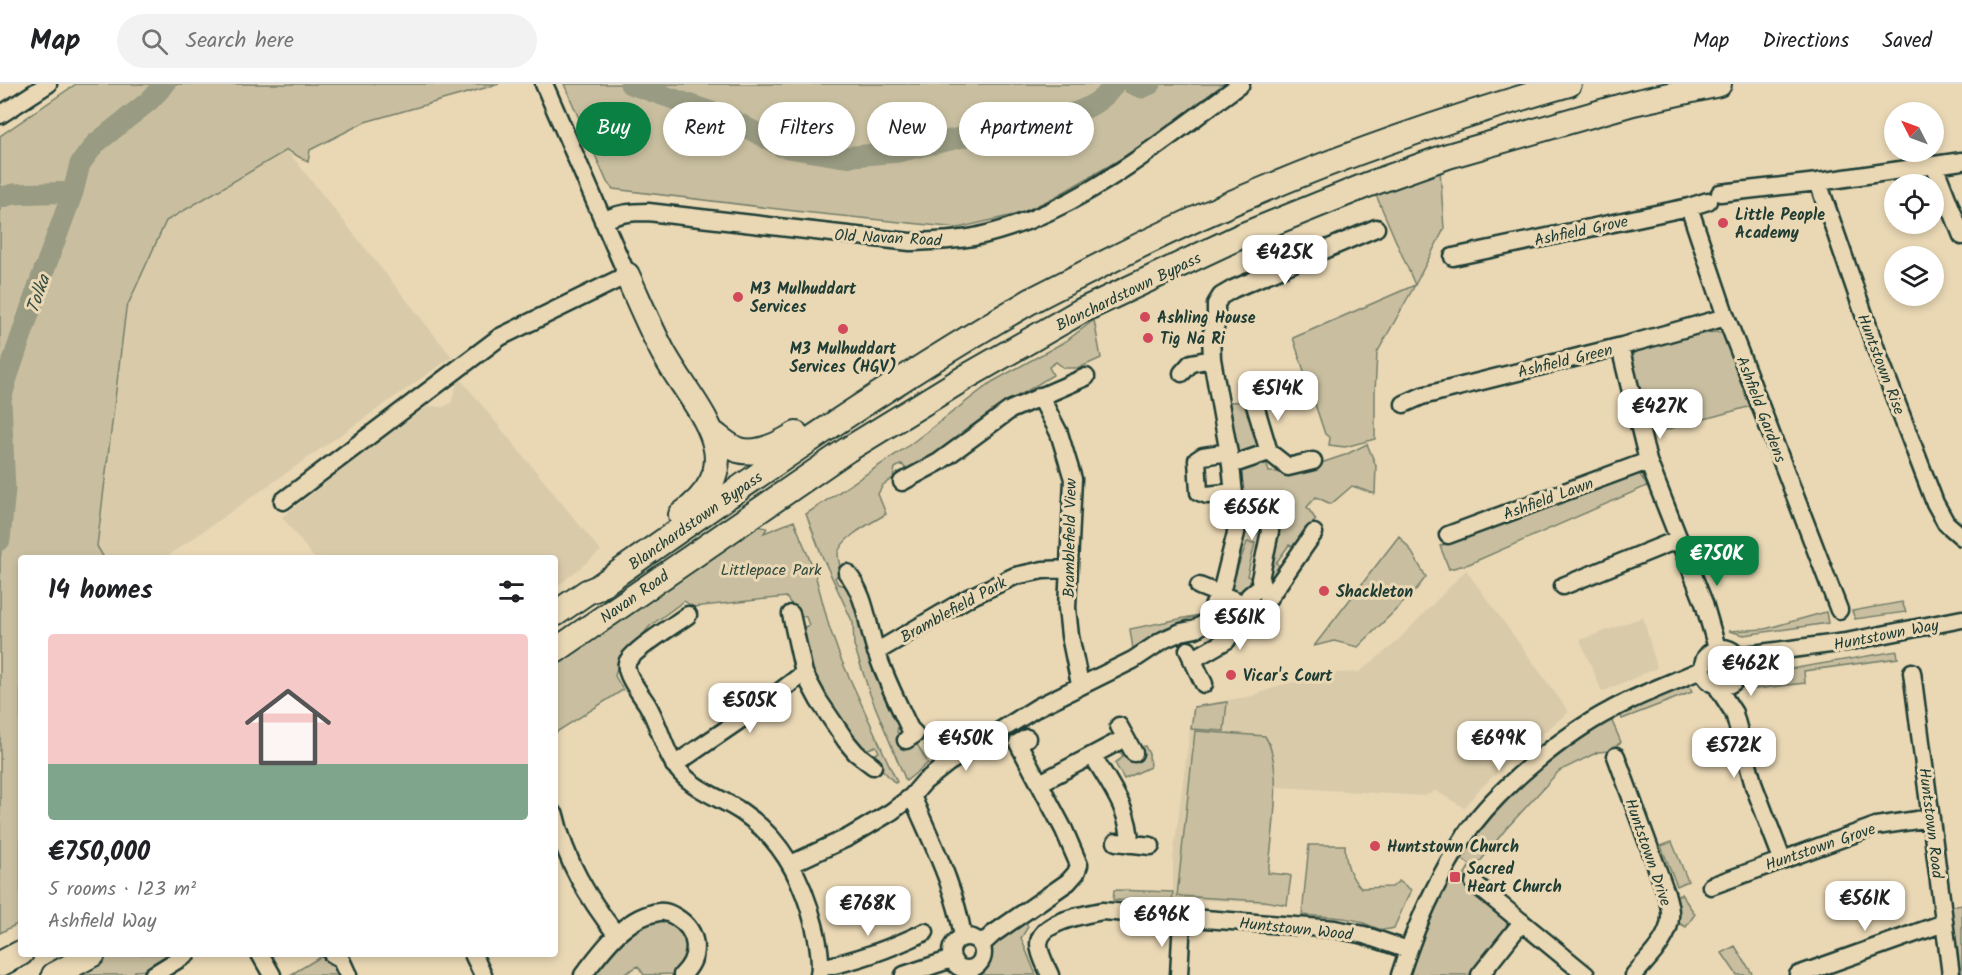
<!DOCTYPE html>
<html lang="en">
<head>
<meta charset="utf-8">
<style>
  body { margin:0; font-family:Kalam,sans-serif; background:#f2f2f2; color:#202124; height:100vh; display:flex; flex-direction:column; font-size:22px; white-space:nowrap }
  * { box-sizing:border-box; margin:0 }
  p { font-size:20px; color:#757577 }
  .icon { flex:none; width:33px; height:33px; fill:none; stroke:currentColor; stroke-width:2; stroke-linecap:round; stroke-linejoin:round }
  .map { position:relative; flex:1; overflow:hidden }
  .sheet { position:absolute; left:18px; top:471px; width:540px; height:402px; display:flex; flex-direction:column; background:#fff; border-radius:6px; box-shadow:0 3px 9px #0003 }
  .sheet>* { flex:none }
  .top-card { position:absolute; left:576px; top:18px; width:570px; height:54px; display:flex; gap:12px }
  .needle { width:39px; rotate:312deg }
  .controls { position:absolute; left:1884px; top:18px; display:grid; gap:12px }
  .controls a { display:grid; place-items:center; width:60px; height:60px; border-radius:50%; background:#fff; box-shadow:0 3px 9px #0003; font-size:30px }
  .price { position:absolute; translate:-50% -51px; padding:0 14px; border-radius:12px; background:#fff; color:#222; font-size:20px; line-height:39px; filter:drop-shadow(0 2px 3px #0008) }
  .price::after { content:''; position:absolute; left:50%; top:36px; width:18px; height:14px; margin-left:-9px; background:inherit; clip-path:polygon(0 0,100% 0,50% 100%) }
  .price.selected { background:#0b8043; color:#fff }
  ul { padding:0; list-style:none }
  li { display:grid; align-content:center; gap:12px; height:318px; padding:0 30px }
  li+li { border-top:2px solid #e0e0e0 }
  li span { display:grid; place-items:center; height:186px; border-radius:6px; color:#555 }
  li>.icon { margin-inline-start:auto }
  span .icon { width:108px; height:108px; fill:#fffc; stroke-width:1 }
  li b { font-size:26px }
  h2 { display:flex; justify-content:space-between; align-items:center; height:72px; padding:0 30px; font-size:26px }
  .pill { padding:0 21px; border-radius:27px; background:#fff; box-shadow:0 3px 9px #0003; font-size:21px; line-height:54px }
  .pill.selected { background:#0b8043; color:#fff }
  header { display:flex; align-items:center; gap:36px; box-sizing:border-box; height:84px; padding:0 30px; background:#fff; border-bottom:2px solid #e0e0e0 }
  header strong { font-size:28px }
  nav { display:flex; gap:33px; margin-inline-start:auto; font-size:21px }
  .search { width:420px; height:54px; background:#f2f2f2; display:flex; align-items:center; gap:15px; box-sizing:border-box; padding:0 21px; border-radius:33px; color:#757577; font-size:22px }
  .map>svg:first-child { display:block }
  .built { fill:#d9cbaa }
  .green { fill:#c9bfa0; stroke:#747e6a; stroke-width:1.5 }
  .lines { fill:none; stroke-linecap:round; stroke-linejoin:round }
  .stream { stroke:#687563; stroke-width:4 }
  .river { stroke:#999b82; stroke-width:21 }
  .minor-casing { stroke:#1f3d34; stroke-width:21 }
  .highway-casing { stroke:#1f3d34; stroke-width:28 }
  .minor { stroke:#ead8b5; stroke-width:16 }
  .highway { stroke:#ead8b5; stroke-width:24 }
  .poi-dot { fill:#d1495b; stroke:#ead8b5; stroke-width:2 }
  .labels { text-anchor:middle; stroke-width:6; stroke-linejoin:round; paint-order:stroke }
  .poi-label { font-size:16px; font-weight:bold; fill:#1f3d34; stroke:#ead8b5; text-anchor:start }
  .street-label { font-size:16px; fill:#1f3d34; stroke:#ead8b5 }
  .park-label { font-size:16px; fill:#304a3f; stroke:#ead8b5 }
  .water-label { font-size:18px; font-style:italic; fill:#314b40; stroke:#ead8b5 }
</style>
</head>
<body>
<header>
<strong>Map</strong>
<div class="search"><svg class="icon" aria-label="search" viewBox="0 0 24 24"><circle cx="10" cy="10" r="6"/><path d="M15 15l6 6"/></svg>Search here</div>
<nav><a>Map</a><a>Directions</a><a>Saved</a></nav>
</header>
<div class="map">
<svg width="1962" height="891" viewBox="0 0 1962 891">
  <rect width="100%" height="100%" fill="#ead8b5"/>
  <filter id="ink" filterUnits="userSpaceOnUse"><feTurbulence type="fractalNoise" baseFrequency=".0167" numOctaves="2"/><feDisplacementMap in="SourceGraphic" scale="12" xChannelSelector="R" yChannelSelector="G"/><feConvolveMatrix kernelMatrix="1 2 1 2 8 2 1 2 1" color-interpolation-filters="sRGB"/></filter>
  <g filter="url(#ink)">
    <!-- built -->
    <path class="built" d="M287,66l165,207 -287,201h-61l-7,-12 29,-237 40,-88z
      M459,293l142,174 -46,37v-30h-241l-32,-41 87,-68 59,-43 15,1 8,-4z
      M1466,486l103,142 -59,48 -32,31 -14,17 -28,-17 -12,5 -147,-9 -10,116 -94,-4v-42l20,-151 59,-10 29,-11 52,-12 26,-1 34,-27z
      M1643,533l14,51 -55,24 -22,-52z"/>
    <!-- green -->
    <path class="green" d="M76,0h423l-134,38 -55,28 -2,12 -21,-12 -121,71 -40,88 -29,237 7,12h-83v364l-21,11v-375c4,-30 10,-62 10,-93 -1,-22 -5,-44 -6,-66l82,-240 12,-14 47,-38 -61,38 -15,43 -10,17 -21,58 -32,91 -6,25v-243z
      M564,0h665l-91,65 -83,48 -33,16 -64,15 -155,-16 -190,-23 -6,-7z
      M1440,85l4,60 -29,56 -38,68 -2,39v47l-30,8 -16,-2 1,-7 -5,-4 -32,-96 122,-53 -39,-90z
      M1094,236l7,38 -22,10h-15l-8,-6 -7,5 4,8 -75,46 -52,39 -19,11 -5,-7 -7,4 -2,10 -10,7 -5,9 8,20c-13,8 -46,24 -48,40 0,6 3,12 2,19l-5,5 3,6 14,3 11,33 11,51 25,51 -2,10 13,15 7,-3 11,19 -22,18 -36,-87 -16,-49 -1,-22 -31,-67 -16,-42 98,-65 88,-67 74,-41z
      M1715,248l11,2 29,71 -108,30 -16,-75 3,-8 4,-2 45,-13z
      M1248,317l21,71h25l51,-17 22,-11 9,22 -1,28 -23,-8 -21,18 -15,-7 -9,10 9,13 -13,12 -7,16 -7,-3 -13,18 7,7 -6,6h-7l-3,-3 4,-59 -13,-1 -1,21 -9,-1 -2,-30 -3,4 -7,-39 -7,-66z
      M1639,389l8,13 -178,78 -20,5 -9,-23 180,-68z
      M794,437l20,49 15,56 11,31 57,125 -2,1 -25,-26 9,-5 -3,-6 -13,5 -31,-39 -26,-49 -6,-34 9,-4 -3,-8 -7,-2 -13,-18 -93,10 -9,-6 -34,25 -14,17 -12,10 -6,11 -3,12 8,14 -68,43v-73l171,-115h8l2,-5 21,-14 10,2 -3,5z
      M1399,452l12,15 15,26 -11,14 -57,56 -24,-6 -20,5z
      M1247,458l8,1 -8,33 8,3 -12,11 -12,3 -1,-4z
      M1902,518l4,10 -51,7 -3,-8z
      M1826,528l2,11 -84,12 -15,-4 36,-2z
      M1199,531l-34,13 -32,21 -3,-20z
      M1897,567l1,7 -94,13 1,12 -59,7 9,-13 6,-3z
      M1690,602l2,6 -70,27 -2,-5 51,-23z
      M1227,618l-3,29 -33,-2 3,-22z
      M1611,635l10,23 -12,9 -11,1 -39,19 -54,59 -30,38 -15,-10c42,-61 89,-99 151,-139z
      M1195,647l70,5c19,29 7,102 3,137l20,2 3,1 -4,29 -23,-4 -87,-5z
      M1145,662l4,8 1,13 -26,12 -9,-16 8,-6 -3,-6c9,0 16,-1 25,-5z
      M1672,758l16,39 -11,5 -16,-40z
      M1309,761h36c0,17 4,31 16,43l31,-1 7,-6 12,9 -17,38c-15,5 -22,-3 -36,-7 -17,-5 -38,-4 -56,-6z
      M1469,783l8,7 -7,11 37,38 -3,12 -33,40h-64l31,-77 10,-18 12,2z
      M1114,806l59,2 -1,11 -59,-3z
      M1681,810l14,20 -9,13 -9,-5 -3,-25z
      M1962,821v70h-2l-10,-68z
      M663,833l25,18 -1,26 -14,13 -29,1 -6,-9 -15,9h-34l44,-46z
      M1025,836l3,7 -7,11 15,37h-59l9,-7 7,-26z
      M1735,862l18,29h-16l-15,-22z
      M107,870h69l-25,16 -16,1 -2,4h-53z
      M322,872l7,9 10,3 4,7h-53z"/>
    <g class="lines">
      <!-- stream -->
      <path class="stream" d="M36,183l8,3"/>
      <!-- river -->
      <path class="river" d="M630,0l99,34 53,29 61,10 55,-5 136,-31c27,-2 66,-12 80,-37
        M1132,0l10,4 9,-4
        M0,114l13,-4 60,-2
        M0,456l5,-50 -4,-90 6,-22 31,-91 35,-95 7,-28 15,-20 54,-43 16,-17"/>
      <defs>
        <path id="minor" d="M0,31l48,-31
          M1934,81l28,71
          M1818,98l58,167 59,154 11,20 16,14
          M1720,109l98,-11 144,-21
          M1689,123l37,110 113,293
          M603,137c15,-8 29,-9 45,-9l262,30c22,-1 43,-1 64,-5 102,-21 184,-94 267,-153
          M1453,173l236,-50 19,-6
          M1620,263l28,114 56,142 13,45
          M1182,289l9,-10 21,-4
          M1040,312l19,37 14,46 -6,129 3,28 10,48
          M1254,318l15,50
          M1404,320l18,-8 200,-50 104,-29
          M1228,368l-25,4 -6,4 2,32 8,3 27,-3
          M1231,381l38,-13 19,15 25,-6
          M902,398l37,-20 71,-52 76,-33
          M283,417l217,-164 127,-62 -83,-191
          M1448,451l200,-74
          M847,489c19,22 20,52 29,78 9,27 22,53 34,78l5,5 -9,6
          M1199,502l48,19 2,-9 13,-11 -2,-6 10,-48 -2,-10
          M1563,502l116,-47
          M1268,515l46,-66
          M791,530l13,59 15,28 27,40 10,12 17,13
          M688,531c-12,9 -57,36 -61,48 -3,10 14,32 20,41 13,21 17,50 34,69 16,18 42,26 61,39 40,27 61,68 72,113 4,16 8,34 5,50
          M1703 583a19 19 0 1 1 38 0a19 19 0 1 1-38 0Z
          M1188,566l16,34
          M876,568l92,-54 47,-22 28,-6 25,-1
          M1192,576l35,-20 18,-28 2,-7
          M1739,576l6,-5 101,-13 116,-23
          M1912,588l39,303
          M1716,601l18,28 20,73 28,73
          M1119,642l15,27
          M1093,672c17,29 37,54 37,88
          M1616,672l50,137c2,8 5,16 4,24 0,22 -23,42 -36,58
          M674,681l88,-60 42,-32
          M1040,699l85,-45
          M912,712c20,47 43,90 51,141
          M555,731c10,45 33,83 61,119
          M1116,758l35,4
          M791,780l58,-27 42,-25 21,-16 12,-14 24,-19 90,-56 95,-47 30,-20 18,-8 15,-3 10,-7 17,-37 13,-52v-19l-5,-49 -19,-106 -1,-24 5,-10v-21l5,-8 12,-7 143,-61
          M1474,799l112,92
          M1711,802l165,-60 55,-8
          M951 869a16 16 0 1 1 32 0a16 16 0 1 1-32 0Z
          M981,861l12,-11 75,-52 8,-9 3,-8 -15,-35 -46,-87 9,-5
          M260,870l12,21
          M332,870l9,6 7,15
          M473,870l10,21
          M820,884c36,-7 72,-20 105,-36
          M153,891l34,-21
          M583,891c20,-25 41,-58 76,-63 7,-1 12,2 17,5 23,14 25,40 6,58
          M904,891l48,-16
          M1050,891c-4,-9 -11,-21 -11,-31 0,-22 47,-30 63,-33l233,18 29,6 44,15
          M1179,891l3,-57
          M1400,891c14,-43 27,-74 49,-113 8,-13 15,-27 25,-39 31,-40 91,-89 137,-113 29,-16 61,-27 92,-41
          M1480,891l42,-53
          M1798,891l146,-52"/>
        <path id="highway" d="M627,191c12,26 23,53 37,79 31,56 92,107 17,161
          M714,350c7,5 16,13 24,16 20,6 42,-6 58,-16
          M555,530l32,-22 10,-4c143,-101 287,-203 439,-290 23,-12 46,-23 69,-35 148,-76 304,-134 464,-179
          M555,567l292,-201 119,-73 115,-66 160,-75 126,-51 81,-29 185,-53 86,-19
          M0,880l21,-11
          M54,891l39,-21"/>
      </defs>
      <!-- minor casing -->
      <use href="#minor" class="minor-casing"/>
      <!-- highway casing -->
      <use href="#highway" class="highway-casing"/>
      <!-- minor -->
      <use href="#minor" class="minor"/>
      <!-- highway -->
      <use href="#highway" class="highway"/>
    </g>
  </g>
  <!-- markers -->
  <g class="poi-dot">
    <circle cx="1723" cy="139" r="6"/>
    <circle cx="738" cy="213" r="6"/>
    <circle cx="1145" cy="233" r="6"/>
    <circle cx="843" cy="245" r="6"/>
    <circle cx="1148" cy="254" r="6"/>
    <circle cx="1324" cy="507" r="6"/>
    <circle cx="1231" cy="591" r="6"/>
    <circle cx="1375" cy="762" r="6"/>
    <rect x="1449" y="787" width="12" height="12" rx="3"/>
  </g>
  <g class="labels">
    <!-- poi labels -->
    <g class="poi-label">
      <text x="1735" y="136">Little People<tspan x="1735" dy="18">Academy</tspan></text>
      <text x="750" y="210">M3 Mulhuddart<tspan x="750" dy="18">Services</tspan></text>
      <text x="1157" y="239">Ashling House</text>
      <text x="1160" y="260">Tig Na Ri</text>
      <text x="843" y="270" text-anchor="middle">M3 Mulhuddart<tspan x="843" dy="18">Services (HGV)</tspan></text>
      <text x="1336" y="513">Shackleton</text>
      <text x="1243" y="597">Vicar's Court</text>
      <text x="1387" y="768">Huntstown Church</text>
      <text x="1467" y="790">Sacred<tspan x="1467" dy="18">Heart Church</tspan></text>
    </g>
    <!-- street labels -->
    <g class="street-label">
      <text transform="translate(1581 146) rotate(-12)" y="6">Ashfield Grove</text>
      <text transform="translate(888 153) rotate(3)" y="6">Old Navan Road</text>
      <text transform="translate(1128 207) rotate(-26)" y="6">Blanchardstown Bypass</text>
      <text transform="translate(1565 276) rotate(-14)" y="6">Ashfield Green</text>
      <text transform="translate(1882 280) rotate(69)" y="6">Huntstown Rise</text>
      <text transform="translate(1762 325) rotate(69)" y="6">Ashfield Gardens</text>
      <text transform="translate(1548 414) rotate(-20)" y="6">Ashfield Lawn</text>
      <text transform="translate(695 436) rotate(-35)" y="6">Blanchardstown Bypass</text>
      <text transform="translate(1069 454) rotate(-89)" y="6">Bramblefield View</text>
      <text transform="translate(634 512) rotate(-35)" y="6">Navan Road</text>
      <text transform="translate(953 525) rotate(-29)" y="6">Bramblefield Park</text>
      <text transform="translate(1886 550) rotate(-11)" y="6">Huntstown Way</text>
      <text transform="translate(1932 739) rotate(83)" y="6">Huntstown Road</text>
      <text transform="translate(1820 762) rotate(-19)" y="6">Huntstown Grove</text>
      <text transform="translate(1649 768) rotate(71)" y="6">Huntstown Drive</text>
      <text transform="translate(1296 844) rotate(6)" y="6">Huntstown Wood</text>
    </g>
    <!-- park labels -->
    <g class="park-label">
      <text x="771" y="491">Littlepace Park</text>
    </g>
    <!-- water labels -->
    <g class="water-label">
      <text transform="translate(38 210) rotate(-71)" y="6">Tolka</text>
    </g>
  </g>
</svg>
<div class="controls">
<a><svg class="needle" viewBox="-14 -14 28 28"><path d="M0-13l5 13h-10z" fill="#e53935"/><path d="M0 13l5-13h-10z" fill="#757577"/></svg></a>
<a><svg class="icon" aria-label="locate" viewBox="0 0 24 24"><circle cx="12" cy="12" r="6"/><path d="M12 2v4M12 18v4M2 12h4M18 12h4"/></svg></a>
<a><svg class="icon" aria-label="layers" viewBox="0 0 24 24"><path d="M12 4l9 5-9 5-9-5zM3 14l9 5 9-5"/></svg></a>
</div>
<b class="price" style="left:1285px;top:202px">€425K</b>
<b class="price" style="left:1278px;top:338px">€514K</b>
<b class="price" style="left:1660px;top:356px">€427K</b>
<b class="price" style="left:1252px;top:457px">€656K</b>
<b class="price selected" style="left:1717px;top:503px">€750K</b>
<b class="price" style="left:1240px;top:567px">€561K</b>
<b class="price" style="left:1751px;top:613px">€462K</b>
<b class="price" style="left:750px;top:650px">€505K</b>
<b class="price" style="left:966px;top:688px">€450K</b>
<b class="price" style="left:1499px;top:688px">€699K</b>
<b class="price" style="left:1734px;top:695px">€572K</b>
<b class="price" style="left:1865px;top:848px">€561K</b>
<b class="price" style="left:868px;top:853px">€768K</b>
<b class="price" style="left:1162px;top:864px">€696K</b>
<div class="top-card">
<a class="pill selected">Buy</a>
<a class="pill">Rent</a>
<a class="pill">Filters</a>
<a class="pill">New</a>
<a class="pill">Apartment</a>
</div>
<section class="sheet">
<h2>14 homes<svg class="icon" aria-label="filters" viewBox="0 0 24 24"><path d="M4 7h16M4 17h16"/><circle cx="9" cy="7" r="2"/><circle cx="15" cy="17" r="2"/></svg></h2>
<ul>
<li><span style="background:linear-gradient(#f6c9c9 70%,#7fa58c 0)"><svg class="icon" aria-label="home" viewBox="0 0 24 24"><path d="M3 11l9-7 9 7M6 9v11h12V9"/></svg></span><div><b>€750,000</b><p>5 rooms · 123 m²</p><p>Ashfield Way</p></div></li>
</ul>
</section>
</div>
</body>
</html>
